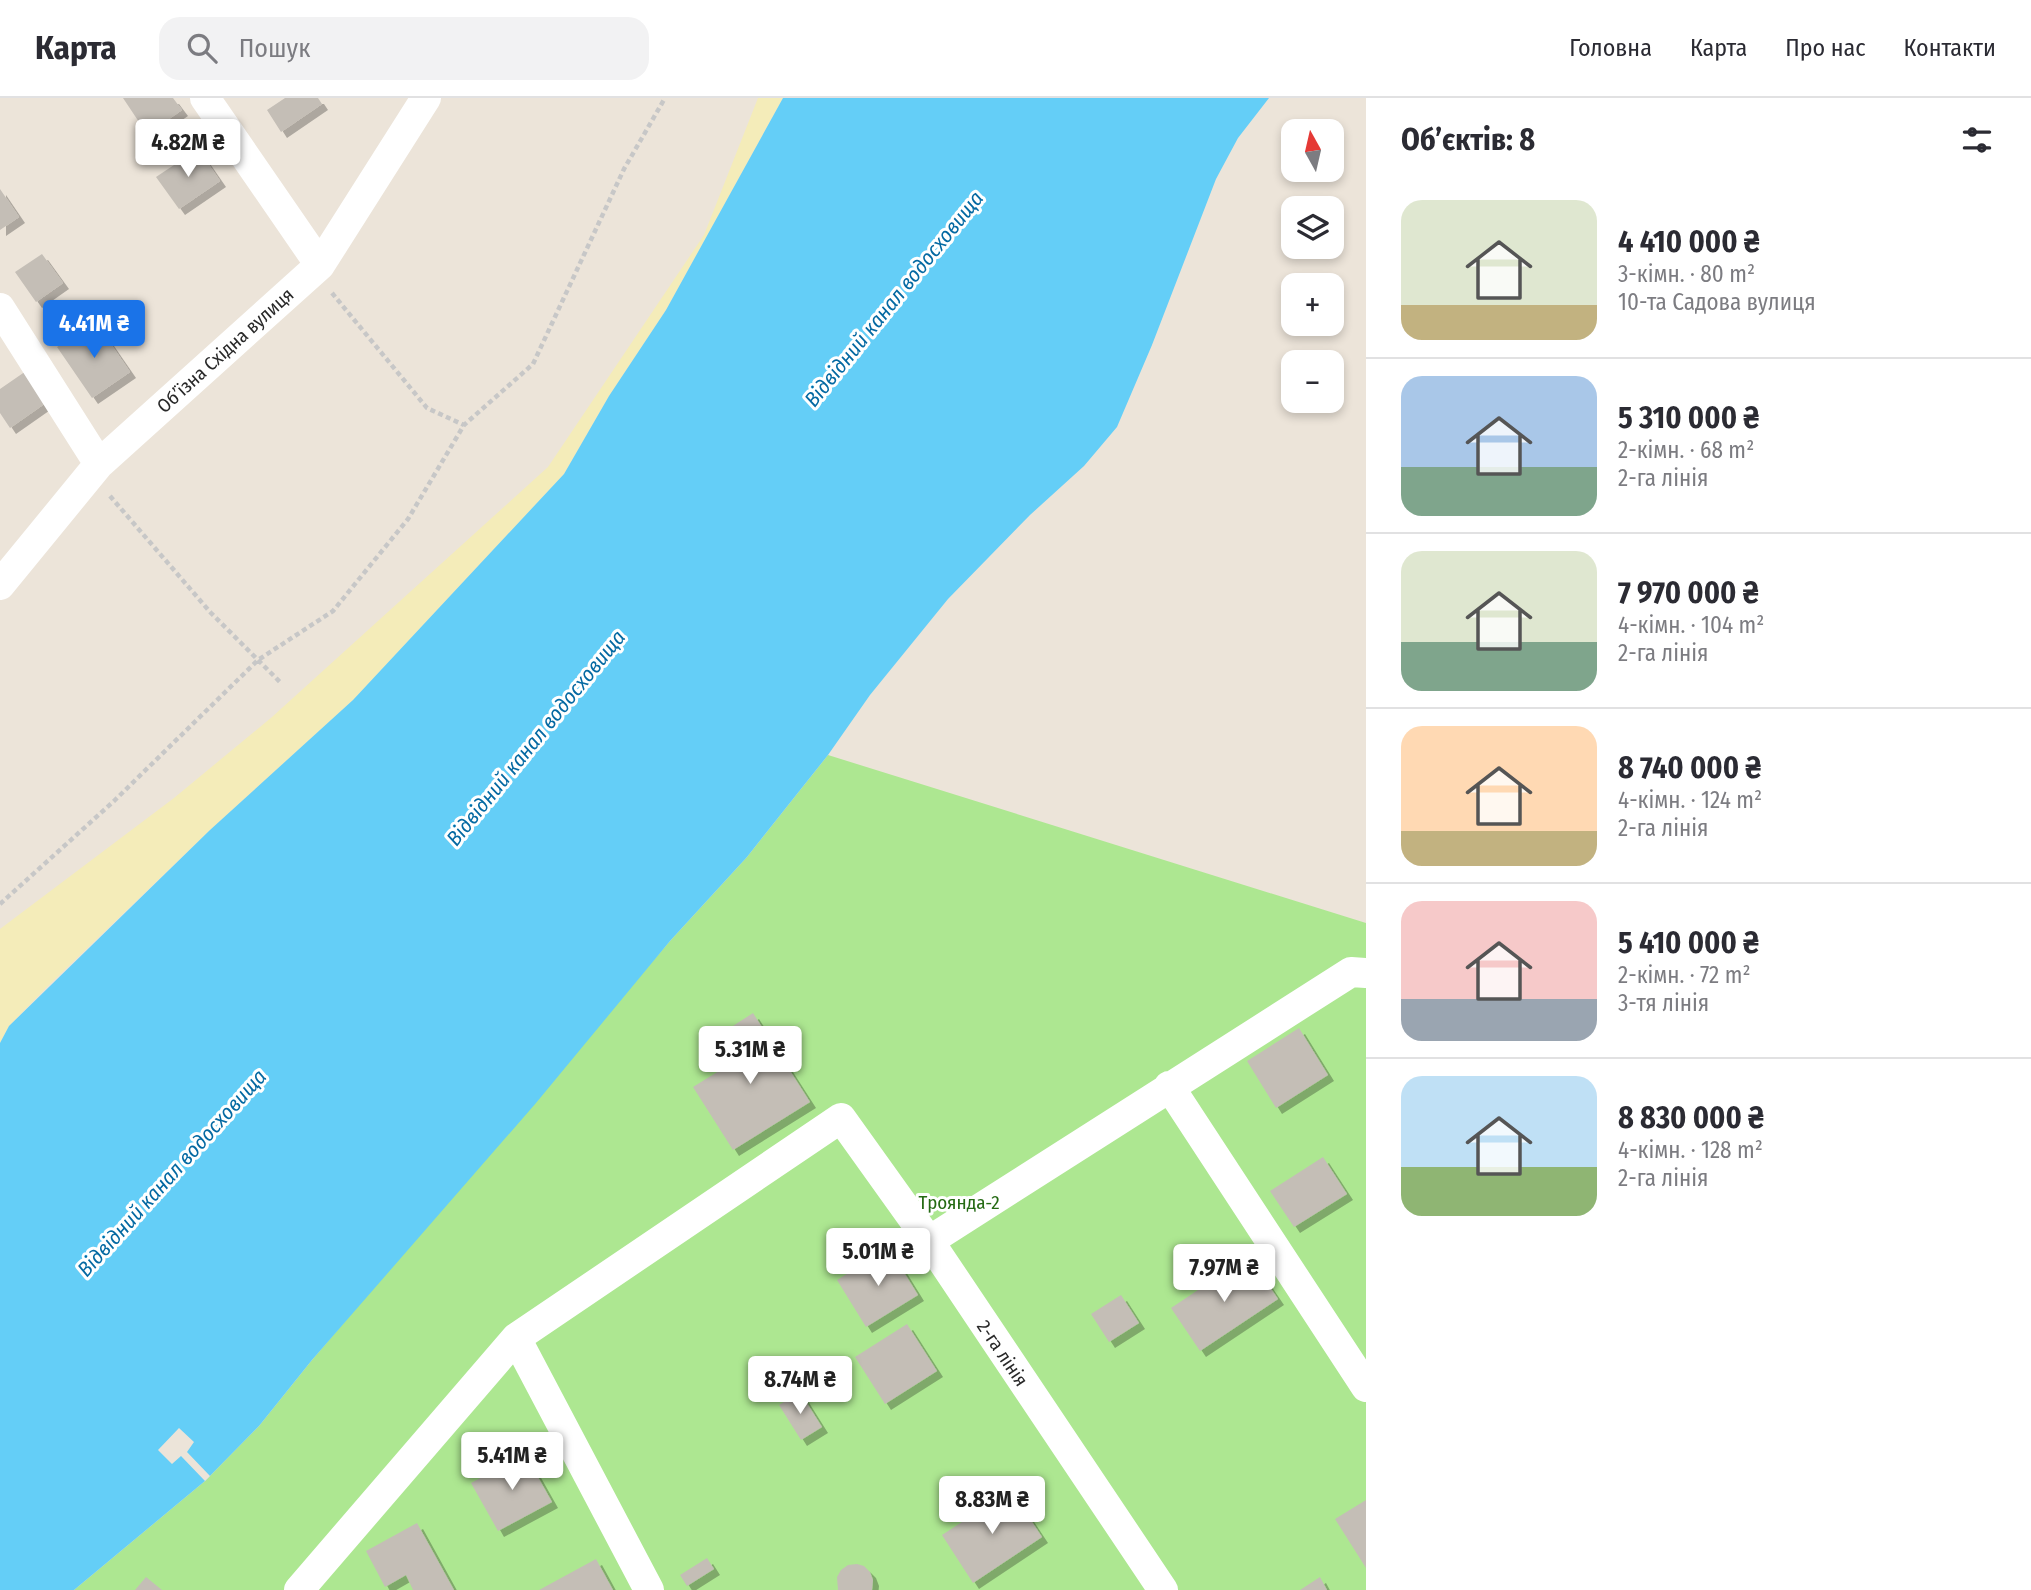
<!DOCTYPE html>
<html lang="uk">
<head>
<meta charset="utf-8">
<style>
  body { margin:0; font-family:"Fira Sans Condensed",sans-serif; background:#f2f2f3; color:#2b2b33; height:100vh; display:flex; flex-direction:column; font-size:26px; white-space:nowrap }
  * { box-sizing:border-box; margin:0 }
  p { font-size:23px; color:#7c7c81 }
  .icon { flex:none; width:38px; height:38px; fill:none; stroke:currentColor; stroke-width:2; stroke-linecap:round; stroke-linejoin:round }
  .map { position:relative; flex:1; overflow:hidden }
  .details { display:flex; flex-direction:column; background:#fff; width:665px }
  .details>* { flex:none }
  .needle { width:46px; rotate:352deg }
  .buttons { position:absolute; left:1281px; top:21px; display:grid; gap:14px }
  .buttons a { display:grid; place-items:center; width:63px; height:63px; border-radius:14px; background:#fff; box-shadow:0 4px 10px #0003; font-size:35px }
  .price { position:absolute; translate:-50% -60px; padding:0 16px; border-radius:7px; background:#fff; color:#222; font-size:23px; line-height:46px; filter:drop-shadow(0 2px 4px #0008) }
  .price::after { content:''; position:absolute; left:50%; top:42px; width:21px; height:16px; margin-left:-10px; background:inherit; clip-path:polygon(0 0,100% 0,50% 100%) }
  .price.active { background:#1a73e8; color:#fff }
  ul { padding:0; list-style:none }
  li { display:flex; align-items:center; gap:21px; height:175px; padding:0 35px }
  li+li { border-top:2px solid #e1e1e2 }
  li span { display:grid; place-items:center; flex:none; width:196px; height:140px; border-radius:21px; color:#555 }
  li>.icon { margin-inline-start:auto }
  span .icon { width:84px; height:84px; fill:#fffc; stroke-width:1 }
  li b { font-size:30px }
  h2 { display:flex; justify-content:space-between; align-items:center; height:84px; padding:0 35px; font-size:30px }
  header { display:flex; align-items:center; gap:42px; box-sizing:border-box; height:98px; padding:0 35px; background:#fff; border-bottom:2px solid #e1e1e2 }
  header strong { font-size:33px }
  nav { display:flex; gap:38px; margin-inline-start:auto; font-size:24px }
  .search { width:490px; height:63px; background:#f2f2f3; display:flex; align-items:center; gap:18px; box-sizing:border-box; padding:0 24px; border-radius:21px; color:#7c7c81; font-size:26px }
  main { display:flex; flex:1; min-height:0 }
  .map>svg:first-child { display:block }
  .green { fill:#ade791 }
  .sand { fill:#f4ecb9 }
  .water { fill:#64cef7 }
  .pier { fill:#ece4d9 }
  .building { fill:#c4beb6; filter:url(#shadow) }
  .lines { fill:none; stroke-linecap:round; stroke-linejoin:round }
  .path { stroke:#c7c7c7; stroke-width:4.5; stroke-dasharray:5 3.5; stroke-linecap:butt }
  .street { stroke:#fff; stroke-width:30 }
  .labels { text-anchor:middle; stroke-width:6; stroke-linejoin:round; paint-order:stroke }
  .street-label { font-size:19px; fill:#292929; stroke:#fff }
  .park-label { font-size:19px; fill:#256a14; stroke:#fff }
  .water-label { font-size:21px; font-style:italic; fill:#0469a2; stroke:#fff }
</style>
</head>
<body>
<header>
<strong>Карта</strong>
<div class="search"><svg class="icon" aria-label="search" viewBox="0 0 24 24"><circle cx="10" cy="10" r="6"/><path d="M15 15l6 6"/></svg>Пошук</div>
<nav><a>Головна</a><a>Карта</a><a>Про нас</a><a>Контакти</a></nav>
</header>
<main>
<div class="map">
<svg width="1366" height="1492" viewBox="0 0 1366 1492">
  <defs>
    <filter id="shadow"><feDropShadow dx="6" dy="6" stdDeviation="0" flood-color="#0004"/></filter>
  </defs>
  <rect width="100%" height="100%" fill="#ece4d9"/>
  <!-- green -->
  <path class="green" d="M828,657l538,168v667h-1292l131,-109 54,-55 53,-66 358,-419 77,-84z"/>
  <!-- sand -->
  <path class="sand" d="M758,0h25l-117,212 -57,86 -45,78 -211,226 -143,130 -163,157 -38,39 -9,17v-114l174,-131 98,-81 276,-250 156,-232z"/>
  <!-- water -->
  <path class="water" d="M783,0h486l-31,40 -22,41 -64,166 -35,82 -33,39 -54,49 -82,84 -78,96 -42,60 -81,102 -77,84 -134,162 -224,257 -53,66 -54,55 -131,109h-74v-547l9,-17 201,-196 143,-130 211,-226 45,-78 57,-86z"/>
  <!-- pier -->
  <path class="pier" d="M179,1330l15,14 -7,10 23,24 -5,5 -24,-25 -9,8 -14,-14z"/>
  <!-- building -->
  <path class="building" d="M123,0h50l9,12 -35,24z
    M285,0h33l4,6 -41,28 -14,-22z
    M198,51l22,32 -41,28 -23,-32z
    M0,91l19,28 -19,13z
    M42,156l21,29 -27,19 -21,-30z
    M95,223l35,51 -38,26 -35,-51z
    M29,271l21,31 -40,28 -10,-15v-24z
    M753,915l57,89 -77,48 -40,-63 42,-26 -16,-26z
    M1299,930l29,47 -52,33 -29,-47z
    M1323,1059l24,37 -53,33 -24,-36z
    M889,1150l29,47 -52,32 -29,-47z
    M1249,1158l29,43 -78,52 -29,-43z
    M1121,1197l18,28 -30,19 -18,-28z
    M907,1226l30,47 -52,33 -30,-47z
    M800,1294l22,35 -21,13 -22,-35z
    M525,1356l27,48 -54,29 -27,-48z
    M1011,1392l31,47 -69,46 -31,-48z
    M1366,1402v68l-31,-49z
    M417,1425l37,67h-41l-7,-15 -21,12 -19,-36z
    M707,1460l7,11 -27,17 -7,-11z
    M596,1461l17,31h-74z
    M857,1466l7,2 6,6 3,8 -1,10h-34l-1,-13 4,-7 7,-5z
    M146,1479l16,13h-27z
    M1320,1479l7,13h-27z"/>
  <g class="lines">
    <!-- path -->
    <path class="path" d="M332,195l95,115 37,17
      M110,398l101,117 70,70
      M0,806l114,-103 144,-141 75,-49 75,-92 56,-94 69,-61 91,-195 41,-71"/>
    <!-- street -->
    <path class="street" d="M205,0l115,167
      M0,210l99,156
      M0,487l99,-121 221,-199 106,-167
      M1169,988l197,301
      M929,1143l422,-269 15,1
      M516,1240l133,252
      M299,1492l217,-252 325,-220 88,123 234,349"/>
  </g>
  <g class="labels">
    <!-- street labels -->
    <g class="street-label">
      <text transform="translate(225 252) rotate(-42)" y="7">Обʼїзна Східна вулиця</text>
      <text transform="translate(1003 1255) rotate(56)" y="7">2-га лінія</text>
    </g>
    <!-- park labels -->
    <g class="park-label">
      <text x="959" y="1111">Троянда-2</text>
    </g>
    <!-- water labels -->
    <g class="water-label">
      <text transform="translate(894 201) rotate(-51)" y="7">Відвідний канал водосховища</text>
      <text transform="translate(536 640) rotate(-51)" y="7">Відвідний канал водосховища</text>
      <text transform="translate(172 1075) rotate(-48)" y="7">Відвідний канал водосховища</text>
    </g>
  </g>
</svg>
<div class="buttons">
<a><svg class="needle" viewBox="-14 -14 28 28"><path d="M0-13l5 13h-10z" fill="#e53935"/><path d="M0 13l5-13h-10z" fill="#7c7c81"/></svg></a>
<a><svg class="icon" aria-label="layers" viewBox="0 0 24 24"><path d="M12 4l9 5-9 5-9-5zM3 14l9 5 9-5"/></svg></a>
<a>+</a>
<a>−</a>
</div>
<b class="price" style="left:188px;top:81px">4.82M ₴</b>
<b class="price active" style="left:94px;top:262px">4.41M ₴</b>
<b class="price" style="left:750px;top:988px">5.31M ₴</b>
<b class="price" style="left:878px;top:1190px">5.01M ₴</b>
<b class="price" style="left:1224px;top:1206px">7.97M ₴</b>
<b class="price" style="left:800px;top:1318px">8.74M ₴</b>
<b class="price" style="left:512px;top:1394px">5.41M ₴</b>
<b class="price" style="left:992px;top:1438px">8.83M ₴</b>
</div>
<section class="details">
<h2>Об’єктів: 8<svg class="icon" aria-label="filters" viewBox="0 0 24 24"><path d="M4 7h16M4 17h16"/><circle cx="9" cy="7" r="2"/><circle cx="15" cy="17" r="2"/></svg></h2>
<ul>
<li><span style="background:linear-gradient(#dfe7d0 75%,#c2b280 0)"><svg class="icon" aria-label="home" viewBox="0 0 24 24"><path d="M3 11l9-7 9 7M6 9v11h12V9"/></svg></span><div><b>4 410 000 ₴</b><p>3-кімн. · 80 m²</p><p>10-та Садова вулиця</p></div></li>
<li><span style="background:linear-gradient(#a9c7e8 65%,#7fa58c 0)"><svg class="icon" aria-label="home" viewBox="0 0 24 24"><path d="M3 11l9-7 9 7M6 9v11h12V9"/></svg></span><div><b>5 310 000 ₴</b><p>2-кімн. · 68 m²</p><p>2-га лінія</p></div></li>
<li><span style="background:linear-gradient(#dfe7d0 65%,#7fa58c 0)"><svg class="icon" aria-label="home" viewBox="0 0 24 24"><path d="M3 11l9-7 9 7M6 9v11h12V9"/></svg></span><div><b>7 970 000 ₴</b><p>4-кімн. · 104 m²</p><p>2-га лінія</p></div></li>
<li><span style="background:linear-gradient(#ffd9b3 75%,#c2b280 0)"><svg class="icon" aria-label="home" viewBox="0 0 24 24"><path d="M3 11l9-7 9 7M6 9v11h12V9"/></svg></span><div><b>8 740 000 ₴</b><p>4-кімн. · 124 m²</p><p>2-га лінія</p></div></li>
<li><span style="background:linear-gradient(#f6c9c9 70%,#9aa5b1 0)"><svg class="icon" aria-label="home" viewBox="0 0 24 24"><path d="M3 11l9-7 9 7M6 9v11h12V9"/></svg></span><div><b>5 410 000 ₴</b><p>2-кімн. · 72 m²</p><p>3-тя лінія</p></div></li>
<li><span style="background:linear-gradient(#bfe0f5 65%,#8fb573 0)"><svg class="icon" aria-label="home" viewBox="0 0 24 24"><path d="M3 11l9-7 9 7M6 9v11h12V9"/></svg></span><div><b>8 830 000 ₴</b><p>4-кімн. · 128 m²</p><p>2-га лінія</p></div></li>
</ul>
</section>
</main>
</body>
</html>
